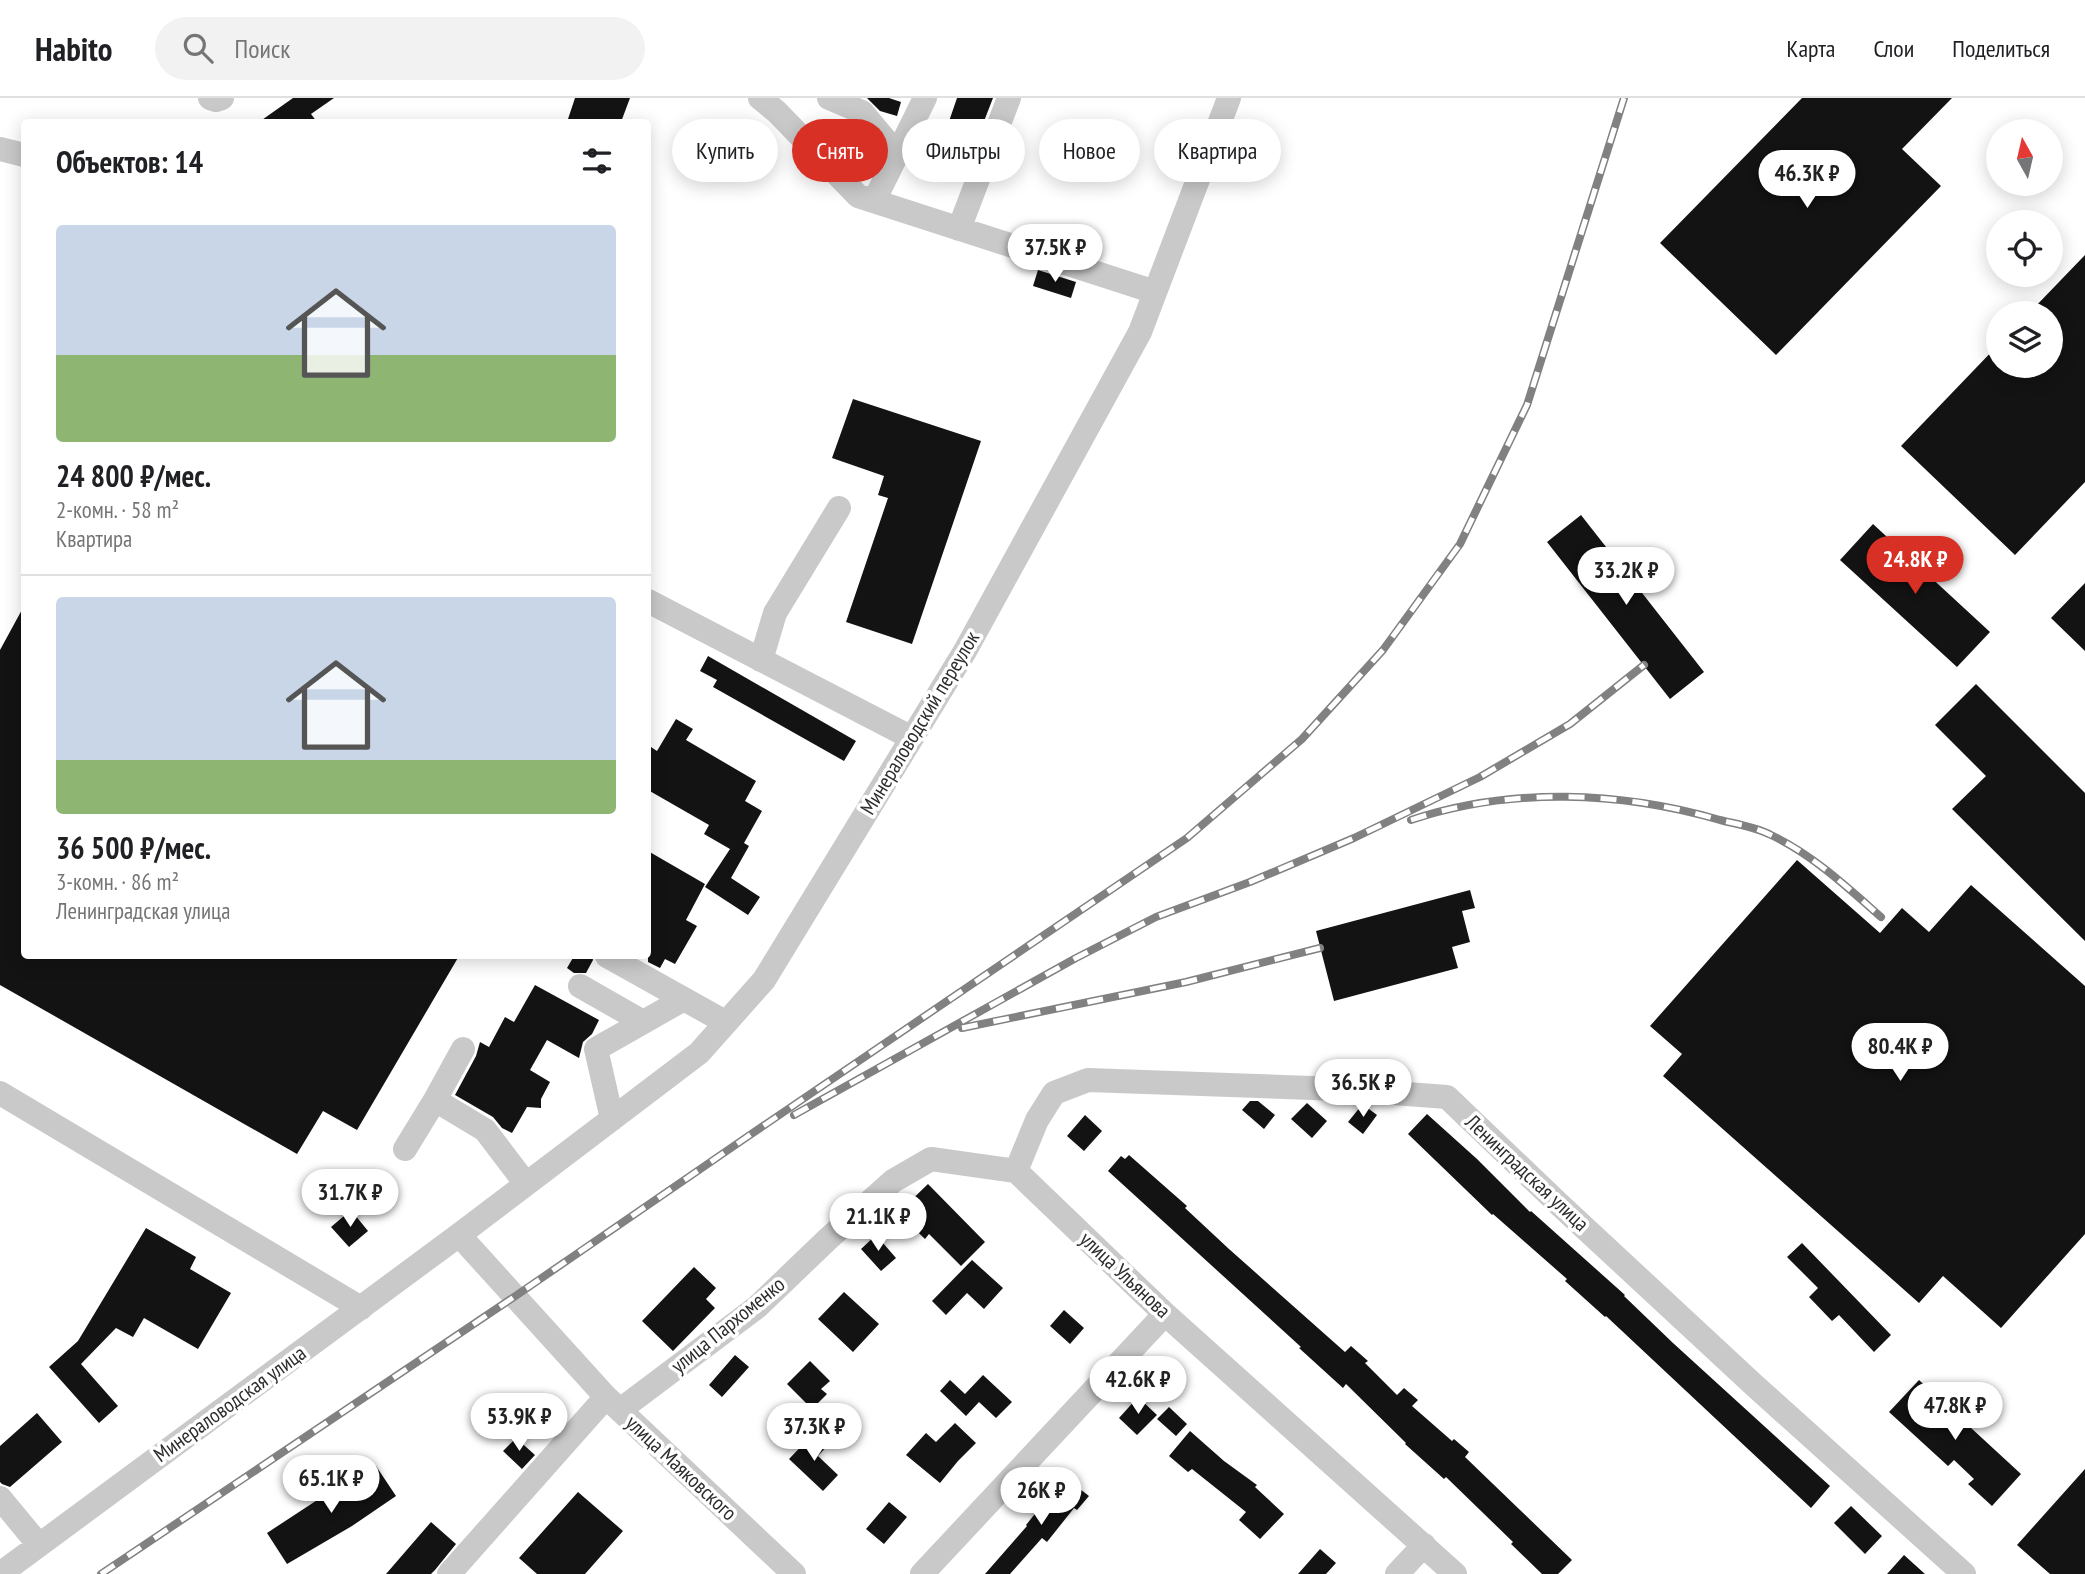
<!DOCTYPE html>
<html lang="ru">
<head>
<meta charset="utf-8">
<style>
  body { margin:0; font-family:"PT Sans Narrow",sans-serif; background:#f2f2f2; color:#202124; height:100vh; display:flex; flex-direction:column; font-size:26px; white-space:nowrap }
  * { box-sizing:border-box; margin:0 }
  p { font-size:23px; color:#757577 }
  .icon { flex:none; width:38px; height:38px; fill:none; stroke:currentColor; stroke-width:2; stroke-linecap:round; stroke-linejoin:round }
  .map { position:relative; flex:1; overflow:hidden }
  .panel { position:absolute; left:21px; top:21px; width:630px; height:840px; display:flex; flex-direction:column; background:#fff; border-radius:7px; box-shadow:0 4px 18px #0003 }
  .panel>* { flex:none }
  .hud { position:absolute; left:672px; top:21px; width:665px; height:63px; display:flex; gap:14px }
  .needle { width:46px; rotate:352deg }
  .controls { position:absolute; left:1986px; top:21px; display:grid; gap:14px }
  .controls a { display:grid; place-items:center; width:77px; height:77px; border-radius:50%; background:#fff; box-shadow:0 4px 18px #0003; font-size:35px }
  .price { position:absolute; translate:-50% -60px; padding:0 16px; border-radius:24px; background:#fff; color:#222; font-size:23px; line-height:46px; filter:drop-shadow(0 2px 4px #0008) }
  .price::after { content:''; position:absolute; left:50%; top:42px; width:21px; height:16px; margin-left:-10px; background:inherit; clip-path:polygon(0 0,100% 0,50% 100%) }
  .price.selected { background:#d93025; color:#fff }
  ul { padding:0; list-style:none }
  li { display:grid; align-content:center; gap:14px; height:371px; padding:0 35px }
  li+li { border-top:2px solid #e0e0e0 }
  li span { display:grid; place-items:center; height:217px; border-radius:7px; color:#555 }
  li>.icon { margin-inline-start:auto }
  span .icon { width:126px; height:126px; fill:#fffc; stroke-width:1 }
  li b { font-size:30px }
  h2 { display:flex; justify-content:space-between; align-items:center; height:84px; padding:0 35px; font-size:30px }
  .tag { padding:0 24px; border-radius:32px; background:#fff; box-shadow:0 4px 18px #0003; font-size:24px; line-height:63px }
  .tag.selected { background:#d93025; color:#fff }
  header { display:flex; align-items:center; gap:42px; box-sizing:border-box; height:98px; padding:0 35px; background:#fff; border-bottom:2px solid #e0e0e0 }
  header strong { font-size:33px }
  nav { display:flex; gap:38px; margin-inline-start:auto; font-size:24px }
  .search { width:490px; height:63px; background:#f2f2f2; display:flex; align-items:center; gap:18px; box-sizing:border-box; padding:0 24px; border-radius:38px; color:#757577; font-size:26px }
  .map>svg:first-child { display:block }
  .building { fill:#131313 }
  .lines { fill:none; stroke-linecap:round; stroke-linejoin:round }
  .minor { stroke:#c9c9c9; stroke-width:24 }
  .rail-casing { stroke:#818181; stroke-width:8 }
  .rail { stroke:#fff; stroke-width:5; stroke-dasharray:16; stroke-linecap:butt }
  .labels { text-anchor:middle; stroke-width:7; stroke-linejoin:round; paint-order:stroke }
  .street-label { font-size:21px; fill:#2c2c2c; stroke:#fff }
</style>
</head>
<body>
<header>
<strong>Habito</strong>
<div class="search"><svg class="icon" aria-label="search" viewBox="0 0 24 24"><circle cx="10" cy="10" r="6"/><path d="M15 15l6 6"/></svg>Поиск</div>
<nav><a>Карта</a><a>Слои</a><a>Поделиться</a></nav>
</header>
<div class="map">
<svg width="2085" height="1476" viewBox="0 0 2085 1476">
  <rect width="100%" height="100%" fill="#fff"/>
  <!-- building -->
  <path class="building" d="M293,0h41l-23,16 6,8h-58z
    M575,0h55l-9,24h-54z
    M867,0h22l12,4 -4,14 -17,-5z
    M957,0h36l-31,80 -29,-10z
    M1802,0h150l-50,51 39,37 -165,169 -116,-112z
    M2085,157v227l-70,73 -114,-109 97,-101v21h53v-53h-22z
    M1038,172l38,12 -5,16 -38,-12z
    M853,301l128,42 -69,203 -66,-22 42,-124 -10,-3 6,-19 -52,-18z
    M1581,417l123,157 -34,27 -123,-157z
    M1873,426l117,108 -33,35 -117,-107z
    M2085,485v68l-34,-33z
    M24,508v350h435l-102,174 -34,-19 -26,43 -297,-169v-335z
    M708,558l148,85 -12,20 -131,-74 4,-7 -17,-9z
    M1976,586l109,109v148l-133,-132 34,-33 -51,-51z
    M676,621l17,10 -7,11 70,41 -11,20 17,10 -18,32 5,3 -18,32 29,19 -12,18 -43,-28 25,-38 -26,-15 5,-9 -61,-35v-45l9,6z
    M648,753l57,33 -19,36 11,6 -22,38 -10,-5 -5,9 -12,-6z
    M1797,762l83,73 22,-25 27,24 42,-47 114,101v248l-84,94 -58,-52 -24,27 -256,-227 19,-22 -32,-28z
    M1470,792l5,18 -13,3 8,31 -18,5 6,21 -124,33 -18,-70z
    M574,858h18l1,4 -7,13h-12l-7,-5z
    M535,887l64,35 -7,14 -9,8 -4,16 -32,-18 -17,30 20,12 -9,17v9l-14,-1 -15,26 -10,-5 -9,-11 -38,-22 21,-39 4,-14 9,5 16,-30 9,5z
    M1250,1003h8l17,14 -11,14 -22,-19z
    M1307,1005l20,18 -15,17 -21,-19z
    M1361,1008h4l12,9 -14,19 -15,-12z
    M1427,1016l50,45 53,53 1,-1 94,84 -1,1 49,47 157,143 -19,22 -205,-192 -1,1 -40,-36 2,-2 -74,-65 -1,1 -84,-81z
    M1085,1017l17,16 -18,20 -17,-15z
    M1129,1057l58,51 -2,2 44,41 116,103 6,-6 17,15 -3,2 32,32 7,-7 14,12 -6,6 40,35 2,-2 15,13 -4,5 107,103 -14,14h-16l-31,-30 2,-2 -67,-65 -2,2 -39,-35 1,-1 -60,-59 -3,4 -44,-40 2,-1 -193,-176 13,-15 4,3z
    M928,1086l57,58 -24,24 -32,-32 -4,5 -27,-26z
    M351,1112l17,21 -19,16 -18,-20z
    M146,1130l50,29 -6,12 41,24 -33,56 -54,-31 -11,19 -17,-9 -35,36 37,42 -19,17 -50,-56 29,-26z
    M876,1137l20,23 -15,13 -20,-22z
    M1802,1145l89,92 -17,17 -35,-37 -7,6 -23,-24 9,-9 -31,-31z
    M972,1162l31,28 -19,21 -17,-16 -21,22 -14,-14z
    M694,1169l22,21 -10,11 9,9 -42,43 -31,-30z
    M844,1194l35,32 -26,28 -35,-33z
    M1064,1212l20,18 -14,16 -20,-18z
    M735,1257l14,12 -27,30 -13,-12z
    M810,1263l20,20 -9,8 6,5 -15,15 -25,-25z
    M983,1277l29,27 -16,16 -17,-16 -13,14 -26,-25 10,-11 15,14z
    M1919,1282l102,94 -29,32 -24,-22 6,-5 -20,-19 -6,6 -59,-54z
    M1138,1299l19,18 -20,20 -18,-17z
    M1169,1309l18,17 -11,12 -19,-17z
    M37,1315l25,29 -52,45 -8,-3 -2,-2v-36z
    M955,1325l21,20 -18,18 -18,22 -34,-28 20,-22 10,9z
    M1190,1333l34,30 33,24 -2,2 29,27 -24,25 -21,-19 7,-8 -54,-43 -4,3 -19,-16z
    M814,1335l13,13 -9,10 20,19 -15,16 -34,-32z
    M516,1340l19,17 -13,14 -19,-18z
    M376,1368l20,30 -44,30 -65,38 -20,-31 64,-42 2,3z
    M2085,1371v105h-35l-33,-29z
    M1067,1381l22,17 -12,14 -3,-2 -27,34 -5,-4 -32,36h-25l42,-48 -1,-1 16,-20 2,2z
    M578,1394l45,39 -38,43h-48l-18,-16z
    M889,1404l18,15 -23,27 -18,-15z
    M1851,1408l31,30 -17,18 -31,-31z
    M431,1424l25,22 -21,26 -4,4h-45z
    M1320,1451l16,14 -10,11h-28z
    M1904,1457l21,19h-38z"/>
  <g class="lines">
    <!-- minor -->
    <path class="minor" d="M210,0l6,2 6,-2
      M760,0l17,14 81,84 297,96
      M829,0l33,14 35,42
      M0,51l24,6
      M874,103l51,-103
      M959,131l50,-131
      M648,503l264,137
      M761,562l14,-47 64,-105
      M607,858l118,66
      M580,888l63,36
      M463,951l-28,51 50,30 41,54
      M0,995l361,215
      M612,1021l-16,-70 88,-50
      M405,1051l30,-49
      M1016,1073l21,-51 17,-27 34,-13 251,9 108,8 114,109 194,180 209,188
      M459,1137l147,162 188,177
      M620,1312l137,-103 72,-69 64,-57 38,-22 85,12 149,143 290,260
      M0,1400l39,47
      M0,1476l459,-339 240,-182 65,-73 201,-329 175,-319 89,-234
      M449,1476l157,-177
      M922,1476l243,-260
      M1397,1476l27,-29"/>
    <defs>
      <path id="rail" d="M1411,722c99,-33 209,-29 309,0 16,4 36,7 51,15 42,20 76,52 110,82
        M962,930l224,-46 134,-34
        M794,1017l282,-157 80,-41 94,-35 104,-44 126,-61 90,-53 74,-59
        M101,1476l413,-277 230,-158 443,-301 115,-99 81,-89 77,-106 67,-139 97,-307"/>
    </defs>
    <!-- rail casing -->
    <use href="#rail" class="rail-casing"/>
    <!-- rail -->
    <use href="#rail" class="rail"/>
  </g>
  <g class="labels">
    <!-- street labels -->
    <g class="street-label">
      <text transform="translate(920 625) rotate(-59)" y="7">Минераловодский переулок</text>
      <text transform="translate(1527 1075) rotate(43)" y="7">Ленинградская улица</text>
      <text transform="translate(1125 1177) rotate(43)" y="7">улица Ульянова</text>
      <text transform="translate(728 1227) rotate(-39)" y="7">улица Пархоменко</text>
      <text transform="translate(230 1306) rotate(-36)" y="7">Минераловодская улица</text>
      <text transform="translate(681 1370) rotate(43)" y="7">улица Маяковского</text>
    </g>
  </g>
</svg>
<div class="controls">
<a><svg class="needle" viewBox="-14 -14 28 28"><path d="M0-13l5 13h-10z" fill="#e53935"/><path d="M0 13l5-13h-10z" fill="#757577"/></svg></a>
<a><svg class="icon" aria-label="locate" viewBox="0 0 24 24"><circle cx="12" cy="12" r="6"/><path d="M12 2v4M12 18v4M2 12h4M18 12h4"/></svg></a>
<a><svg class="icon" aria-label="layers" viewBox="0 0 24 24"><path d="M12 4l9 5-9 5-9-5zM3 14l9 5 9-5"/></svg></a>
</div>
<b class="price" style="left:1807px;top:112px">46.3K ₽</b>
<b class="price" style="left:1055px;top:186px">37.5K ₽</b>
<b class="price selected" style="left:1915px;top:498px">24.8K ₽</b>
<b class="price" style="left:1626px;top:509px">33.2K ₽</b>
<b class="price" style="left:1900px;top:985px">80.4K ₽</b>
<b class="price" style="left:1363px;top:1021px">36.5K ₽</b>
<b class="price" style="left:350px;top:1131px">31.7K ₽</b>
<b class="price" style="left:878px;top:1155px">21.1K ₽</b>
<b class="price" style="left:1138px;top:1318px">42.6K ₽</b>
<b class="price" style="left:1955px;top:1344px">47.8K ₽</b>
<b class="price" style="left:519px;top:1355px">53.9K ₽</b>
<b class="price" style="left:814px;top:1365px">37.3K ₽</b>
<b class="price" style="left:331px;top:1417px">65.1K ₽</b>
<b class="price" style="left:1041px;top:1429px">26K ₽</b>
<div class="hud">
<a class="tag">Купить</a>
<a class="tag selected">Снять</a>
<a class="tag">Фильтры</a>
<a class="tag">Новое</a>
<a class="tag">Квартира</a>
</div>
<section class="panel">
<h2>Объектов: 14<svg class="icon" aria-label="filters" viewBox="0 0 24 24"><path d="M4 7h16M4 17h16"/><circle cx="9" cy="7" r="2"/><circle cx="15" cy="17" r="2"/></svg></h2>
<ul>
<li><span style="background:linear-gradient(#c9d6e8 60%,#8fb573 0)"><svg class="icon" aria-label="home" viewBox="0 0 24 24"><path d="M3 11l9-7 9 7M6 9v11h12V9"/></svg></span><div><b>24 800 ₽/мес.</b><p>2-комн. · 58 m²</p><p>Квартира</p></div></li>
<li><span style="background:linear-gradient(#c9d6e8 75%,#8fb573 0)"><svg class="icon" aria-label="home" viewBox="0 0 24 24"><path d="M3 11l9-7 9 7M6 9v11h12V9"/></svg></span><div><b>36 500 ₽/мес.</b><p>3-комн. · 86 m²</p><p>Ленинградская улица</p></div></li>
</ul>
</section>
</div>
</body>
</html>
